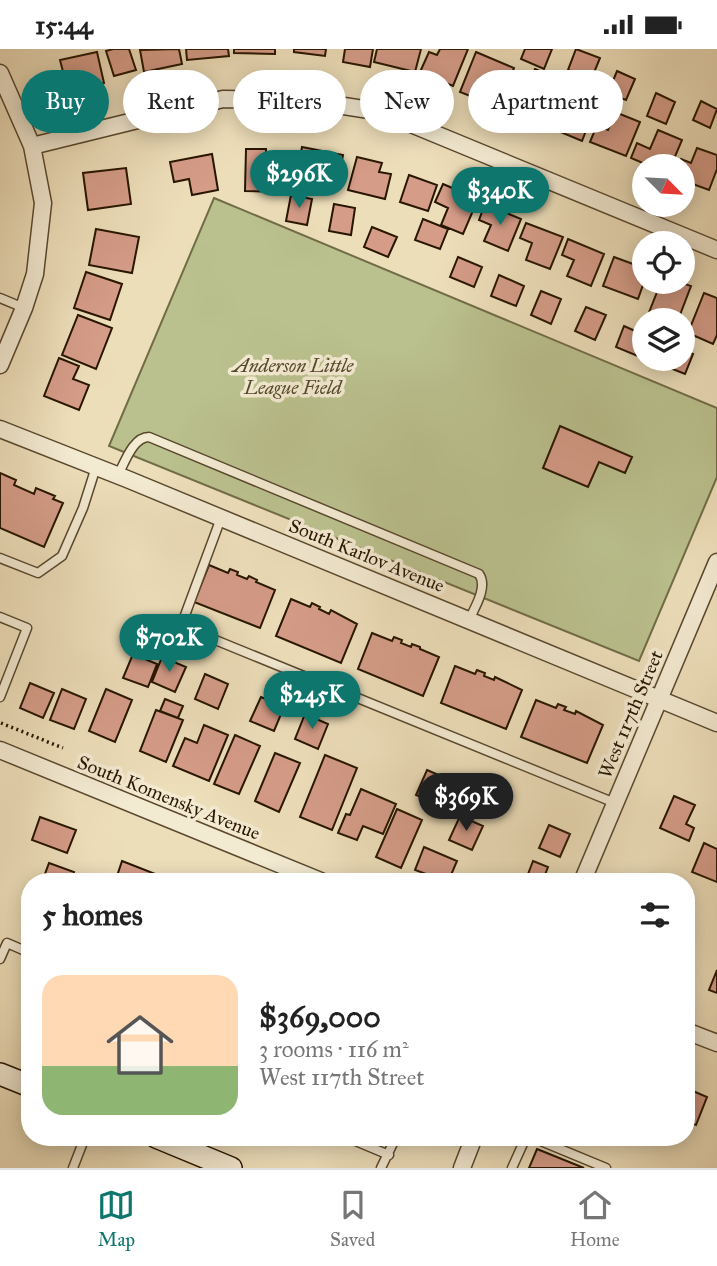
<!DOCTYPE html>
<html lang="en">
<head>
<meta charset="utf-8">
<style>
  body { margin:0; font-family:"IM FELL Great Primer",serif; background:#f2f2f2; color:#222; height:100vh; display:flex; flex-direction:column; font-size:26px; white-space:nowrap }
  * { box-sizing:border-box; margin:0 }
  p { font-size:23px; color:#767676 }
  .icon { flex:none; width:38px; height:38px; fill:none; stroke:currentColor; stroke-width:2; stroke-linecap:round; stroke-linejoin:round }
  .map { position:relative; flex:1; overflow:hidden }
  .details { position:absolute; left:21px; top:824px; width:674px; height:273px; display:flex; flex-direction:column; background:#fff; border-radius:28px; box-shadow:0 4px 18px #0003 }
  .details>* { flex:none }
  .banner { position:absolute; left:21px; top:21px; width:676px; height:63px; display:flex; gap:14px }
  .needle { width:46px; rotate:114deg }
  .fabs { position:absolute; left:632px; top:105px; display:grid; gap:14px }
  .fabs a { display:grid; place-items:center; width:63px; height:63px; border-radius:50%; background:#fff; box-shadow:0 4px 18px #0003; font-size:35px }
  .price { position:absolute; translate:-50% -60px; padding:0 16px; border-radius:24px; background:#0f766e; color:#fff; font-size:23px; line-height:46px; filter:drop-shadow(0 2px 4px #0008) }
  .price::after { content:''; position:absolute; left:50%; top:42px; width:21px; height:16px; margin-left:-10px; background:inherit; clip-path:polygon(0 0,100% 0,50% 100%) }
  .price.on { background:#222; color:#fff }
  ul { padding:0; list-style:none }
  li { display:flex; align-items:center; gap:21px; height:175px; padding:0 21px }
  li+li { border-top:2px solid #e0e0e0 }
  li span { display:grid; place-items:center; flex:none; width:196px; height:140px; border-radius:21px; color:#555 }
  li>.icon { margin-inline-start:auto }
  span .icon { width:84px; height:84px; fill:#fffc; stroke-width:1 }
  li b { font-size:30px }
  h2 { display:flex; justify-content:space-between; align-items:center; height:84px; padding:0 21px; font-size:30px }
  .tag { padding:0 24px; border-radius:32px; background:#fff; box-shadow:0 4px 18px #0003; font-size:24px; line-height:63px }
  .tag.on { background:#0f766e; color:#fff }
  .status { display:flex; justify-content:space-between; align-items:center; height:49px; padding:0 35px; background:#fff; direction:ltr }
  .status svg { height:19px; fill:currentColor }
  .tab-bar { display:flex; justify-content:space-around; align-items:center; height:98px; border-top:2px solid #e0e0e0; background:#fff; font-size:19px; color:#767676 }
  .tab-bar a { display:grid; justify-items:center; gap:4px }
  .tab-bar .on { color:#0f766e }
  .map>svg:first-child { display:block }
  .green { fill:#bac18e; stroke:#716c47; stroke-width:2 }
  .building { fill:#d59c88; stroke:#281600; stroke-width:2 }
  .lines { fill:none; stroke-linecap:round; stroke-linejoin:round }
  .service-casing { stroke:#59482e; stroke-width:11 }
  .minor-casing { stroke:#59482e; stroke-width:19 }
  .secondary-casing { stroke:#281600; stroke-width:24 }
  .path { stroke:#281600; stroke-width:3.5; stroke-dasharray:2 3.5; stroke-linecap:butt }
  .service { stroke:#f3ead2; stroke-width:8 }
  .minor { stroke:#f3ead2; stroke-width:16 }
  .secondary { stroke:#f3ead2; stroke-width:21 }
  .labels { text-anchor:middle; stroke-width:7; stroke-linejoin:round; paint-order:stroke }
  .park-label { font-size:19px; font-style:italic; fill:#54492b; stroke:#f3ead2 }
  .street-label { font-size:19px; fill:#281600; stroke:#f3ead2 }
</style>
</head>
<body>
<div class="status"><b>15:44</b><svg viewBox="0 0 49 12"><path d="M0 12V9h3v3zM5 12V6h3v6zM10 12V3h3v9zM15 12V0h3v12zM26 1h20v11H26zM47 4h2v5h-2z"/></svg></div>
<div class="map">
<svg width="717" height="1119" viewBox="0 0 717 1119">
  <rect width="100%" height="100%" fill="#eddeba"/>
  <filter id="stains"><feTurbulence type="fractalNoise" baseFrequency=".00286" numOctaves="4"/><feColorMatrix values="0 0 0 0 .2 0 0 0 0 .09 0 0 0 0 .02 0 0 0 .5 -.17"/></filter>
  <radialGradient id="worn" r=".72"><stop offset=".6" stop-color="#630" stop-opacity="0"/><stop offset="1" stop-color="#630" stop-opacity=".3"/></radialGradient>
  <!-- green -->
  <path class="green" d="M214,149l503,210v69l-78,184 -530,-215z"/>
  <!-- building -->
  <path class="building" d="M113,0h16l7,21 -22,6 -8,-25z
    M179,0l3,15 -38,8 -4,-22z
    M186,0h42l1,7 -42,4z
    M234,0h41v5l-41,-1z
    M294,0h32l-1,7 -31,-4z
    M345,0h28l-3,18 -27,-5z
    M377,0h44l-6,23 -41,-10z
    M440,0h28l-15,37 -33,-14 9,-20 8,3z
    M525,0h27l-8,20 -23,-10z
    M576,0l24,9 -9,22 -23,-10z
    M97,3l7,31 -36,8 -8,-31z
    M476,3l38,16 -16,39 -38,-15z
    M535,20l24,10 -18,44 -35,-14 8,-19 10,5z
    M617,22l18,8 -9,21 -18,-7z
    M656,44l19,9 -9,22 -19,-8z
    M572,46l24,10 -14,36 -36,-15 8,-18 11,4z
    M701,52l16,8 -7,19 -17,-8z
    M615,63l25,10 -14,34 -36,-14 7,-17 11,5z
    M658,81l24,10 -11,26h-15l-11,-4v2l-14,-6 6,-15 13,6z
    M302,98l41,8 -7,36 -26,-5 3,-14 -15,-3z
    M697,99l20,7v14l-8,21 -27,-10v-14h-4l3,-7 10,4z
    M246,100h20v16h16l-1,27 -36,-1z
    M212,105l6,36 -26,5 -3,-16 -15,3 -4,-20z
    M357,108l25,6 -3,9 12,2 -6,25 -37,-9z
    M126,119l5,36 -43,6 -5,-37z
    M409,126l28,10 -9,26 -28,-9z
    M443,135l35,15 -15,35 -22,-9 7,-17 -13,-6z
    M291,146l21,4 -5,26 -21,-4z
    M334,155l21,4 -4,27 -22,-4z
    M485,155l36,15 -13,32 -24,-10 7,-16 -12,-5z
    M423,170l25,10 -8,20 -25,-9z
    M526,174l37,14 -13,32 -24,-9 6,-17 -12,-5z
    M372,178l25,10 -9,20 -24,-10z
    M96,180l43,8 -7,36 -43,-8z
    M568,190l36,15 -13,32 -24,-10 7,-16 -12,-5z
    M458,208l24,10 -8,20 -24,-10z
    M614,208l30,11v14l-6,17 -35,-13z
    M86,223l36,12 -12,36 -36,-12z
    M499,226l25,11 -8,20 -25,-10z
    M661,233h18l12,4 -13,34h-32z
    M541,242l20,8 -10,25 -20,-9z
    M704,244l13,5v37l-4,9 -25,-11z
    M586,258l20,8 -11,25 -20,-9z
    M78,266l34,13 -16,41 -34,-14z
    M624,277l20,9v13l-4,9 -24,-10z
    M682,300l11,5 -8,20 -25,-10 3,-5h19z
    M59,309l20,8 -6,13 16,6 -10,25 -35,-14z
    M560,377l72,31 -7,16 -26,-11 -11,25 -45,-19z
    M0,424l16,7 -2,5 20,9 2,-6 19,8 -2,3 10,4 -19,44 -44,-19z
    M209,516l19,8 2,-4 8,3 -1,3 10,4 2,-3 8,4 -1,2 19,8 -15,38 -66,-26z
    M291,550l19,8 2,-4 8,4 -1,2 10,5 2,-4 26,14 -16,39 -65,-27z
    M372,584l20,8 2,-4 8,3 -1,3 10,4 1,-3 8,3v2l19,8 -16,39 -65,-27z
    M133,605l24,10 -9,23 -25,-9z
    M162,608l24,10 -11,25 -23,-10z
    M455,617l20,8 2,-4 8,3 -1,3 10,4 1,-3 27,13 -16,39 -65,-26z
    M205,625l23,10 -10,25 -23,-10z
    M30,634l24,10 -11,25 -23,-10z
    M62,640l24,10 -12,30 -24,-9z
    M106,640l26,11 -17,42 -26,-11z
    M261,648l23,10 -10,24 -24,-10z
    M165,650l18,7 -5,12 -18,-7z
    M536,651l20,8 2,-4 8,3 -2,3 11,4 1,-3 27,14 -16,38 -66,-26z
    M156,661l27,10 -17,42 -26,-11z
    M305,665l23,10 -10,25 -23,-10z
    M204,676l24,10 -19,46 -36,-15 12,-28 12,5z
    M235,686l25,11 -21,48 -25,-10z
    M275,704l25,10 -21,49 -24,-11z
    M325,706l32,13 -25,62 -32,-13z
    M427,721l23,10 -10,25 -24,-10z
    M361,740l35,15 -13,30 -20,-8 -6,14 -19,-7 8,-19 4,1z
    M674,747l21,9 -9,19 8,4 -5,13 -29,-13z
    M397,760l25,11 -21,48 -25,-11z
    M460,767l23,10 -11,24 -23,-10z
    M40,768l36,13 -9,23 -35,-13z
    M549,776l21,9 -10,23 -21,-9z
    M704,794l13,6v33l-25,-10z
    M424,798l33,14 -9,21 -33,-12z
    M122,812l36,14 -2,7h-41z
    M533,812l15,6 -6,15h-17z
    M49,814l25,9 -4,10h-28z
    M650,825l17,8h-21z
    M717,921v23l-8,-3z
    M686,1039l21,9 -11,28 -10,-4z
    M537,1100l47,19h-55z"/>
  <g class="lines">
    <defs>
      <path id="service" d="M0,249l24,10
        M118,426c7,-13 15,-38 31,-38l330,137c9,13 -4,33 -10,46
        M221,469l-40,108 434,177
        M0,509l38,15 24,-17 21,-48 13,-41
        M0,568l27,11 -27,69
        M0,910l7,-16 23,10
        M346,1088l43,18
        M531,1088l75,31
        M73,1119l12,-31
        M381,1119l15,-31
        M512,1119l14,-31"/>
      <path id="minor" d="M0,24l32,73 11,57 -8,71 -11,34 -24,57
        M32,97l191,-47 83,1 76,12 335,138
        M0,380l127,50 590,244
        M0,701l323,132
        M582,833l135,-320
        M686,982l31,12
        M462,1119l12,-31"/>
      <path id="secondary" d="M0,1025l30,12
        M156,1088l75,31"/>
    </defs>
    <!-- service casing -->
    <use href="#service" class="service-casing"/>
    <!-- minor casing -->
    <use href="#minor" class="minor-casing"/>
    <!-- secondary casing -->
    <use href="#secondary" class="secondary-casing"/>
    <!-- path -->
    <path class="path" d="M1,674l62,25"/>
    <!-- service -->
    <use href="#service" class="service"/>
    <!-- minor -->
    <use href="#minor" class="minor"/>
    <!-- secondary -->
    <use href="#secondary" class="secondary"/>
  </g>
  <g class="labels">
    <!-- park labels -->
    <g class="park-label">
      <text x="293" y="323">Anderson Little<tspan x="293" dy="22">League Field</tspan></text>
    </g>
    <!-- street labels -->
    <g class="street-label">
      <text transform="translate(367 506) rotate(22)" y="7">South Karlov Avenue</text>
      <text transform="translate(630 665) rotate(-67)" y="7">West 117th Street</text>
      <text transform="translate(169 748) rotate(22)" y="7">South Komensky Avenue</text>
    </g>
  </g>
  <rect width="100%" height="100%" filter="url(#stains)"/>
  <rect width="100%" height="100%" fill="url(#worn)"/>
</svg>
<div class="fabs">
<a><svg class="needle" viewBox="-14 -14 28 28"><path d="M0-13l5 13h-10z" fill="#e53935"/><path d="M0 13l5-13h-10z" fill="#767676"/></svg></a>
<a><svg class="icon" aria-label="locate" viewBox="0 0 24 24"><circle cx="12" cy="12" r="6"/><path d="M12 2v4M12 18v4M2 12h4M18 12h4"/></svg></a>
<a><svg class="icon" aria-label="layers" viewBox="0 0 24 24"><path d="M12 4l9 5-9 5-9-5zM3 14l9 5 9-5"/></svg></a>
</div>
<b class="price" style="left:299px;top:161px">$296K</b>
<b class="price" style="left:500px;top:178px">$340K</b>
<b class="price" style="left:169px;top:625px">$702K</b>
<b class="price" style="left:312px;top:682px">$245K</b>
<b class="price on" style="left:466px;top:784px">$369K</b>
<div class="banner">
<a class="tag on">Buy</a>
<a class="tag">Rent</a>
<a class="tag">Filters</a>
<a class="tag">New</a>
<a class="tag">Apartment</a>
</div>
<section class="details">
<h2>5 homes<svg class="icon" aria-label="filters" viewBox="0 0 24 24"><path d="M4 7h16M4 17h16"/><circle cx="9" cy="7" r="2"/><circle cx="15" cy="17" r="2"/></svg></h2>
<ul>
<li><span style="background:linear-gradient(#ffd9b3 65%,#8fb573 0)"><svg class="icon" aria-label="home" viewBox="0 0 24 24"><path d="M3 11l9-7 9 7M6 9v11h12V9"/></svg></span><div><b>$369,000</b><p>3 rooms · 116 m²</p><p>West 117th Street</p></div></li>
</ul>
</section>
</div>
<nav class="tab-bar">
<a class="on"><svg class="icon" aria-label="map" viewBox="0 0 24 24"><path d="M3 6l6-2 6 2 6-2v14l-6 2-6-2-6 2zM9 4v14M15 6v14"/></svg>Map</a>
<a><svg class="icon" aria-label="saved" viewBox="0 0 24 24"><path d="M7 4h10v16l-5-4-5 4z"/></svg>Saved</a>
<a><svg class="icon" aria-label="home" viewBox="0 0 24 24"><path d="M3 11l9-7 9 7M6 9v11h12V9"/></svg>Home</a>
</nav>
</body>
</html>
